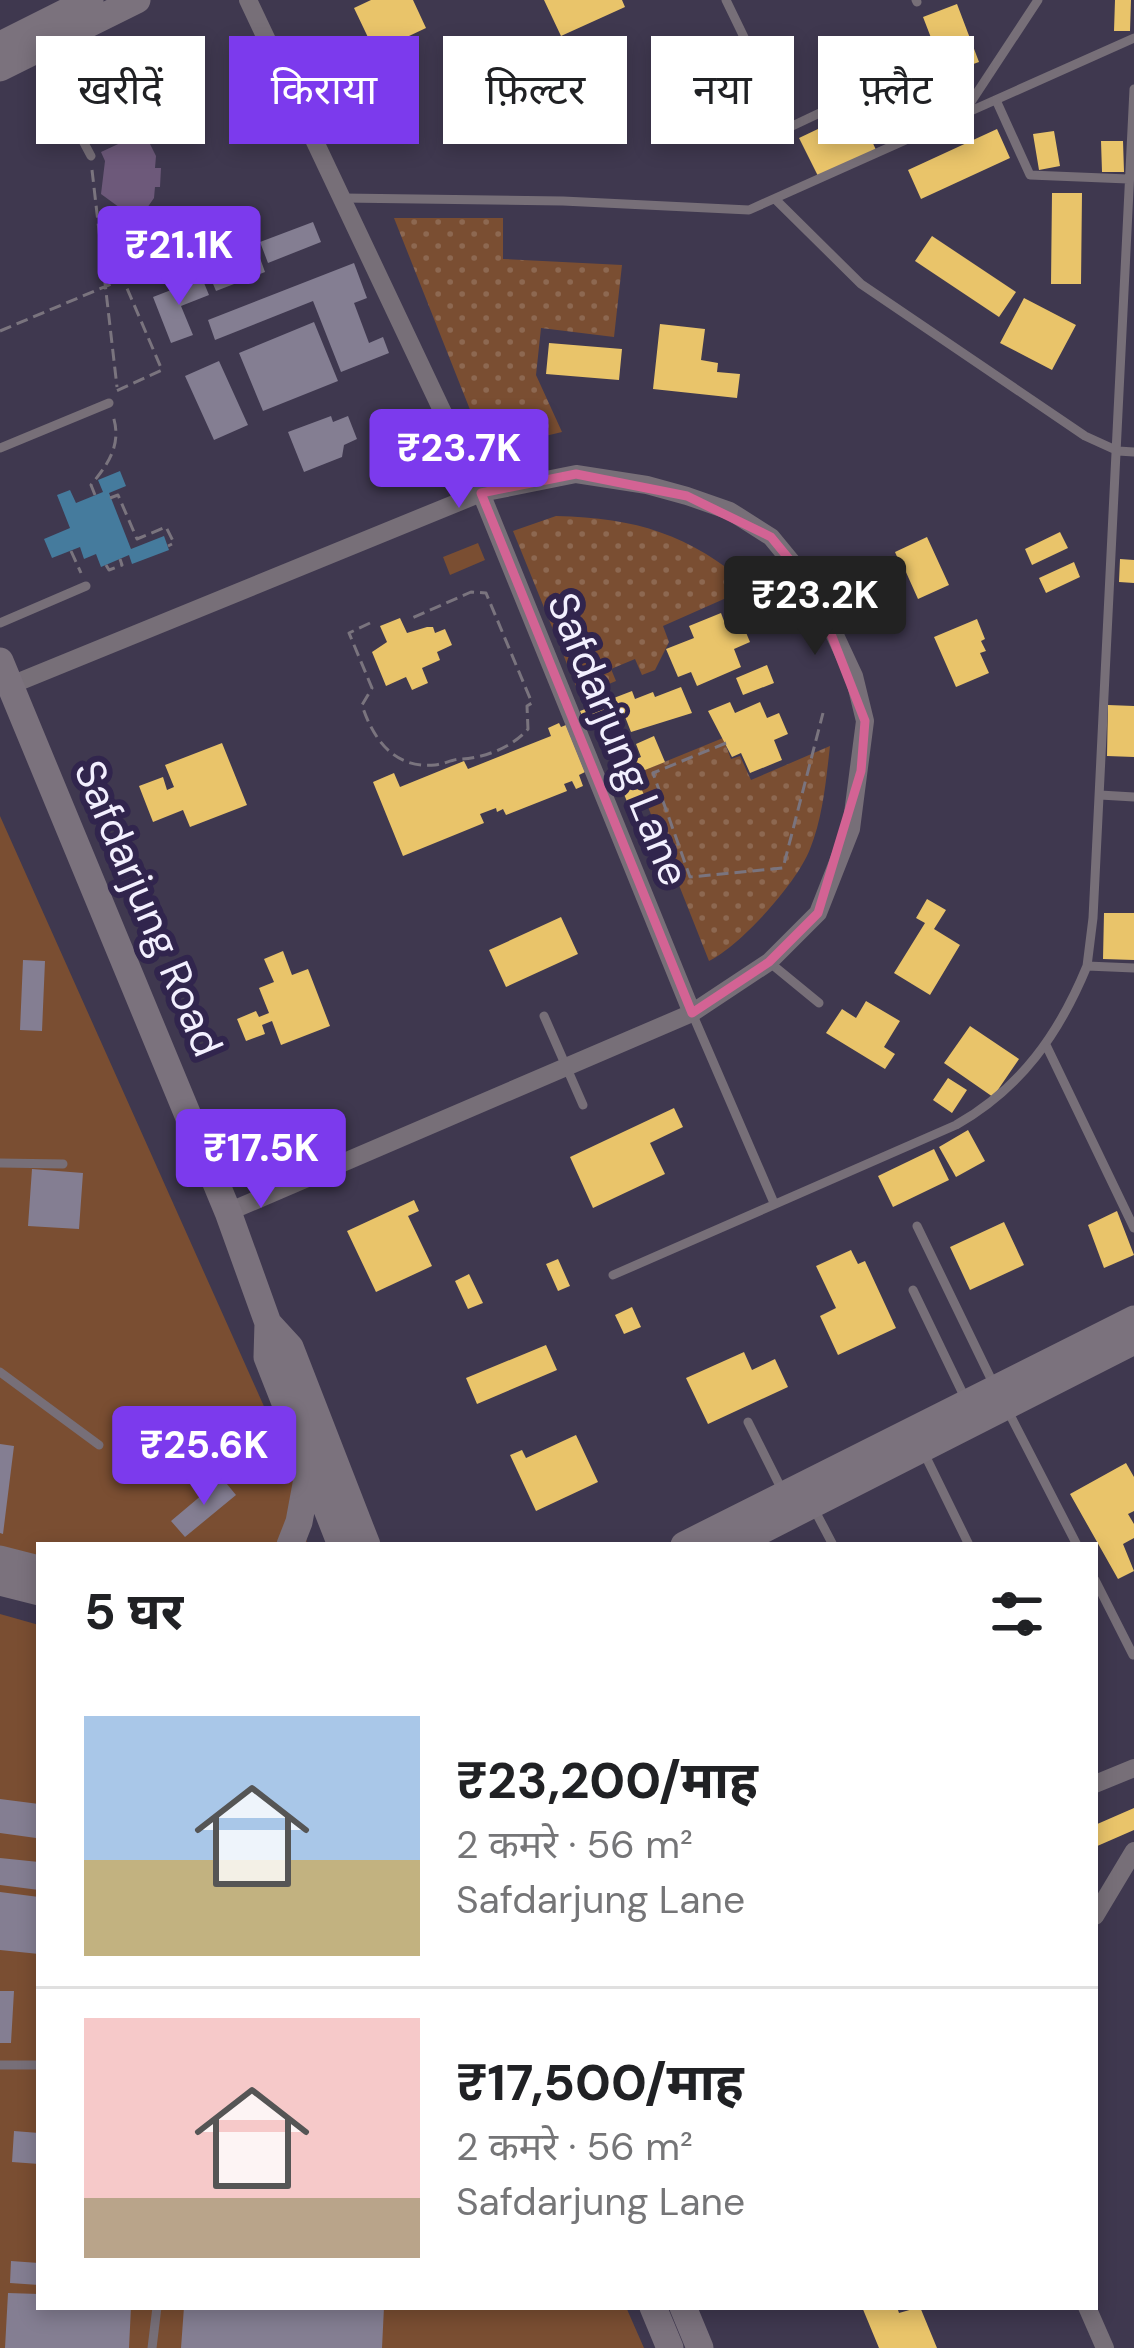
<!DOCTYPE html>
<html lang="hi">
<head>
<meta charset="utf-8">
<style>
  body { margin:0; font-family:"DM Sans","Noto Sans Devanagari",sans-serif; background:#f2f2f2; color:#202124; height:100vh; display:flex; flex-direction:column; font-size:45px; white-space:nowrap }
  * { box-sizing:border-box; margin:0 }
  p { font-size:39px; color:#757577 }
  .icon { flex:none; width:66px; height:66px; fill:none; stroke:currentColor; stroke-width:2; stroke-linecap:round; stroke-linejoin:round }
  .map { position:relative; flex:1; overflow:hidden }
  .sheet { position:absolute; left:36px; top:1542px; width:1062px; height:768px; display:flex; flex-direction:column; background:#fff; border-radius:0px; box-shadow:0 6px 18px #0003 }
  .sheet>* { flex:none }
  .top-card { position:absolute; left:36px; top:36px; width:1062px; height:108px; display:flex; gap:24px }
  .price { position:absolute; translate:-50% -102px; padding:0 27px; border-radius:12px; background:#7c3aed; color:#fff; font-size:39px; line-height:78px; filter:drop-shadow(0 3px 6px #0008) }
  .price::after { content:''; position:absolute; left:50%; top:72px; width:36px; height:27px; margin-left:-18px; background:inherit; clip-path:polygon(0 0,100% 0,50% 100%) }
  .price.current { background:#222; color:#fff }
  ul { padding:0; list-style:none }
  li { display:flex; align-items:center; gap:36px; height:300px; padding:0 48px }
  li+li { border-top:3px solid #e0e0e0 }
  li span { display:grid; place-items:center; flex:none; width:336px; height:240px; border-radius:0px; color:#555 }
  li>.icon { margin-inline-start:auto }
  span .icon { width:144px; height:144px; fill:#fffc; stroke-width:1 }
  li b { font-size:51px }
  h2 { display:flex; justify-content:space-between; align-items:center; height:144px; padding:0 48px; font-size:51px }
  .chip { padding:0 42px; border-radius:0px; background:#fff; box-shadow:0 6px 18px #0003; font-size:42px; line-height:108px }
  .chip.current { background:#7c3aed; color:#fff }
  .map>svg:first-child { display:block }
  .grass { fill:url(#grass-dots) }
  .garden { fill:#7a4e32 }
  .homes { fill:#e9c46a }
  .offices { fill:#6d597a }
  .public { fill:#457b9d }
  .building { fill:#847e92 }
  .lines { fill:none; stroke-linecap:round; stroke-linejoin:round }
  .path { stroke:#7a747e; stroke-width:3; stroke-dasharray:12 6; stroke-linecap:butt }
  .service { stroke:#776f78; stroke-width:9 }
  .minor { stroke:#776f78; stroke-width:18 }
  .secondary { stroke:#7b727d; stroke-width:27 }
  .marked { fill:none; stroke:#d36394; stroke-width:9; stroke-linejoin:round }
  .labels { text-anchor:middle; stroke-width:12; stroke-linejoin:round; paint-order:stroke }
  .street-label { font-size:42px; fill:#f2effe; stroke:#31254d }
</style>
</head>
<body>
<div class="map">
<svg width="1134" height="2348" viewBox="0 0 1134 2348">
  <defs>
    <pattern id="grass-dots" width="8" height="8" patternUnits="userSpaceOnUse" patternTransform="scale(3)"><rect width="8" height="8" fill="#7a4e32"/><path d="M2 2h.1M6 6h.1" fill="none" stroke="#8d6851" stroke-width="1.8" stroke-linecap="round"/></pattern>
  </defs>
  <rect width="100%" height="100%" fill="#3f384f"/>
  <!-- grass -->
  <path class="grass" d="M394,218h109v41l119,6 -8,72 -73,-9 -5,47 26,57 -76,18z
    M556,516c81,2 133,18 195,71l-88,39 6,16 -14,28 -13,5 -7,-16 -24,10 5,12 -36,15 -67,-165z
    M723,738l8,21 9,-3 11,24 79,-34c-4,34 -7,71 -20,103 -13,34 -69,96 -101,112l-74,-187z"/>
  <!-- garden -->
  <path class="garden" d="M478,543l7,17 -35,15 -7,-18z
    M0,816l300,671 7,58h-268v12l-39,-10z
    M0,1614l39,11v682h587l18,41h-644z"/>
  <!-- homes -->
  <path class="homes" d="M371,0h42l13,28 -51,24 -21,-44z
    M544,0h78l3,7 -64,29z
    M1115,0h16l-1,31h-16z
    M957,4l22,58 -34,12 -22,-57z
    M858,110l18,40 -58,26 -19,-38z
    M997,129l13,29 -89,41 -13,-29z
    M1054,131l6,35 -21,4 -6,-36z
    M1101,141h22l1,31h-22z
    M1052,193h30l-1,91h-30z
    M932,236l84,56 -17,25 -84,-56z
    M1024,298l52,27 -24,45 -52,-27z
    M660,324l45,5 -4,31 17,3 -1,9 23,2 -3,24 -84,-9z
    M549,343l73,6 -3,31 -73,-6z
    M1060,532l8,16 -36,17 -7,-16z
    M927,537l22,48 -31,14 -13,-29 -14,6 -5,-11 12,-6 -3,-7z
    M1120,559l14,1v23l-15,-1z
    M1074,562l6,15 -34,16 -7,-15z
    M721,613l6,16 15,-6 8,19 -16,7 7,18 -44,19 -6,-14 -13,5 -12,-28 28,-11 -5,-12z
    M400,618l7,15 20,-6h6l2,6 10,-4 7,16 -15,7 3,8 -18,8 6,15 -16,7 -6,-13 -20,9 -14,-34 15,-10 -7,-16z
    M977,619l8,20 -4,2 5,10 -6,2 9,20 -33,14 -22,-50z
    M767,665l7,18 -31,12 -7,-17z
    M681,687l11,26 -61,19 -9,-23 -37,14 -5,-12 52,-20 3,8 18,-7 2,5z
    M730,702l5,11 25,-11 7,16 12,-5 9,21 -14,6 8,20 -32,13 -9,-20 -9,4 -24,-46z
    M1108,705l26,1v51l-27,-1z
    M559,723l2,4 5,-2 19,47 -6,3 4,11 -7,3 -4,-8 -8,3 3,7 -61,24 -3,-6 -6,3 -1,-4 -16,6 4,9 -81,33 -30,-74 21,-9 6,14 64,-26 4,8 83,-33 -3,-8z
    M654,736l11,26 -30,12 13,30 -17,7 -18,-43 28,-11 -5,-13z
    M222,743l25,62 -57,22 -7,-17 -30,12 -14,-36 24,-9 4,13 7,-3 -9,-22z
    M927,899l19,11 -12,19 26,16 -30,50 -36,-22 31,-50 -9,-5z
    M1104,913h30v47l-31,-1z
    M561,917l17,37 -72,33 -17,-37z
    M283,951l9,24 16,-6 22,57 -49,19 -9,-24 -10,4 3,9 -19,7 -9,-22 19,-8 3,6 10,-4 -10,-25 15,-6 -10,-23z
    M866,1001l34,20 -16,26 11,7 -10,15 -59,-36 16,-24 14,9z
    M970,1026l49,33 -26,38 -49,-34z
    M948,1078l19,12 -15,23 -19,-13z
    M674,1108l9,19 -33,16 15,31 -72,34 -23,-51z
    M968,1130l17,31 -29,16 -17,-30z
    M934,1149l15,31 -56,27 -15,-31z
    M414,1200l5,11 -11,5 24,50 -56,26 -29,-61z
    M1117,1211l17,44 -30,13 -16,-43z
    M1004,1222l20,43 -54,25 -20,-43z
    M851,1250l7,14 7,-3 31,67 -58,27 -18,-39 16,-8 -20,-42z
    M558,1259l12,27 -12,5 -12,-27z
    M469,1274l14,29 -15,6 -13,-28z
    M632,1307l9,20 -17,7 -9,-19z
    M546,1345l11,25 -80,34 -11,-26z
    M744,1352l8,18 23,-11 13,28 -80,37 -22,-46z
    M576,1435l22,47 -62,29 -26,-56 12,-5 4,8z
    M1126,1463l8,14v34l-6,3 6,10v14l-11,6 11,27 -16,8 -48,-85z
    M1134,1808v22l-39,17v-22z
    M862,2307h35l2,6 21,-6 17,41h-58z"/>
  <!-- offices -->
  <path class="offices" d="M144,132l12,24 -1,12h6l-1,19h-5l-1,11 -16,23 -37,-27 4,-33 -4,-9z"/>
  <!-- public -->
  <path class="public" d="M120,471l6,15 -17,7 22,56 33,-13 5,14 -37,14 -3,-9 -28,12 -5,-13 -12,5 -4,-12 -28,11 -8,-19 26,-11 -13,-33 13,-5 6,13 27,-11 -5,-12z"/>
  <!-- building -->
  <path class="building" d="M313,222l8,20 -53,21 -8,-21z
    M256,247l9,25 -49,19 -10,-24z
    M354,263l13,35 -13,5 15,40 14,-6 6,16 -48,19 -28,-71 -98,39 -7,-20z
    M202,278l7,17 -28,11 12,29 -22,8 -18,-46z
    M314,322l24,59 -75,30 -24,-58z
    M219,361l29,64 -34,15 -29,-64z
    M331,416l2,6 15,-6 9,23 -13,6 -2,12 -38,15 -16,-40z
    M23,960l22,1 -3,70 -22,-1z
    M32,1169l51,4 -4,56 -51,-3z
    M0,1444l14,2 -11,88 -3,-1z
    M222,1478l14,17 -51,42 -14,-16z
    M0,1799l39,5 -3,34 -36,-5z
    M0,1858l39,4v28l-39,-5z
    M0,1892l39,5v57l-39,-4z
    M0,1991h14l-3,52h-11z
    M14,2131l25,2v31l-27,-2z
    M11,2261l28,2v22l-29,-2z
    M8,2293l31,1v13h92l-2,41h-124z
    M184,2307h200l-2,41h-201z"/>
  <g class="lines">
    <!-- path -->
    <path class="path" d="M92,170l25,217
      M0,331l123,-52 39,91 -46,21
      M95,495l-4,-10c18,-22 31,-41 22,-69
      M110,498l8,-3 19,44 29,-12 8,16 -6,3
      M71,551l10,22
      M106,565l3,5 13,-5 -2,-6
      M370,623l-21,10 23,55 -10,17c11,34 32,64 73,60 9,-1 18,-6 27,-6 22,-1 51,-12 66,-30l-1,-23 5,-3 -46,-110 -15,-1 -61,27
      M726,743l-73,30 37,104 93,-9 40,-155"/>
    <!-- service -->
    <path class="service" d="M726,0l62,128 57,-27
      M916,0l1,2
      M37,55l54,101
      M996,100l34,75 98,4
      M965,111l73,-111
      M343,198l220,3 186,9 385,-172
      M775,199l86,85 224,152 33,15 16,1
      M0,448l109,-45
      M0,623l86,-37
      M1100,795l34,2
      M769,962l50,41
      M1087,966l6,-48 41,-829
      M692,1013l82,190
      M544,1016l39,89
      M1046,1045l88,183
      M0,1163l63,1
      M917,1226l76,157
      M613,1275l343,-150c65,-37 103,-91 131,-159l47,2
      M913,1290l52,108
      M0,1372l99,73
      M1008,1411l69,134
      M748,1422l34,68
      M924,1453l45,92
      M813,1507l20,38
      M1095,1580l38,75
      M0,2065h39
      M152,2348l5,-41"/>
    <!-- minor -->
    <path class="minor" d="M248,0l233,493 211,520
      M11,685l470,-192 95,-19 71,11 40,11 43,15 41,26 42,51 41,88 11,45 -14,108 -33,84 -49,49 -77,51 -464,199
      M1095,1784l39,-16
      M1095,1916l39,-65
      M1087,2307l18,41"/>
    <!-- secondary -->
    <path class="secondary" d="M0,45l90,-45
      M0,68l137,-68
      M0,661l228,551 40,111 -1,34 74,188
      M268,1323l22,24 77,198
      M290,1545l9,-23 10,-54
      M684,1545l450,-226
      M733,1545l401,-204
      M0,1559l39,10
      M0,1582l39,10
      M653,2307l17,41
      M683,2307l17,41"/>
  </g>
  <!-- marked area -->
  <path class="marked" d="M576,474l111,22 84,41 42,51 52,133 -4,50 -43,142 -49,49 -77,51 -211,-520z"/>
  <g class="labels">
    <!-- street labels -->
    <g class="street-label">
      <text transform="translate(619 739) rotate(68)" y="15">Safdarjung Lane</text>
      <text transform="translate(149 908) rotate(67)" y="15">Safdarjung Road</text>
    </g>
  </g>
</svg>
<b class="price" style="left:179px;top:308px">₹21.1K</b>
<b class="price" style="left:459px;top:511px">₹23.7K</b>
<b class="price current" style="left:815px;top:658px">₹23.2K</b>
<b class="price" style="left:261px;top:1211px">₹17.5K</b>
<b class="price" style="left:204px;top:1508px">₹25.6K</b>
<div class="top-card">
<a class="chip">खरीदें</a>
<a class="chip current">किराया</a>
<a class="chip">फ़िल्टर</a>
<a class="chip">नया</a>
<a class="chip">फ़्लैट</a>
</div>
<section class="sheet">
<h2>5 घर<svg class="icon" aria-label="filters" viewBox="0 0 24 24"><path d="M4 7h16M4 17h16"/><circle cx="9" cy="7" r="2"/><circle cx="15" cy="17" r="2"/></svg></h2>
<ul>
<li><span style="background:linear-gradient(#a9c7e8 60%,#c2b280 0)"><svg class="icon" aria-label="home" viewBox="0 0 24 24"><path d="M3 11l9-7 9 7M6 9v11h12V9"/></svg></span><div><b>₹23,200/माह</b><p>2 कमरे · 56 m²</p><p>Safdarjung Lane</p></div></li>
<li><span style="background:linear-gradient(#f6c9c9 75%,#b9a48a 0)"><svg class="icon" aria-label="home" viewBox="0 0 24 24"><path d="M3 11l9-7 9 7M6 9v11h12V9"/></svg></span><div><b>₹17,500/माह</b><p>2 कमरे · 56 m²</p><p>Safdarjung Lane</p></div></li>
</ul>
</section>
</div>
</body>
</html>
